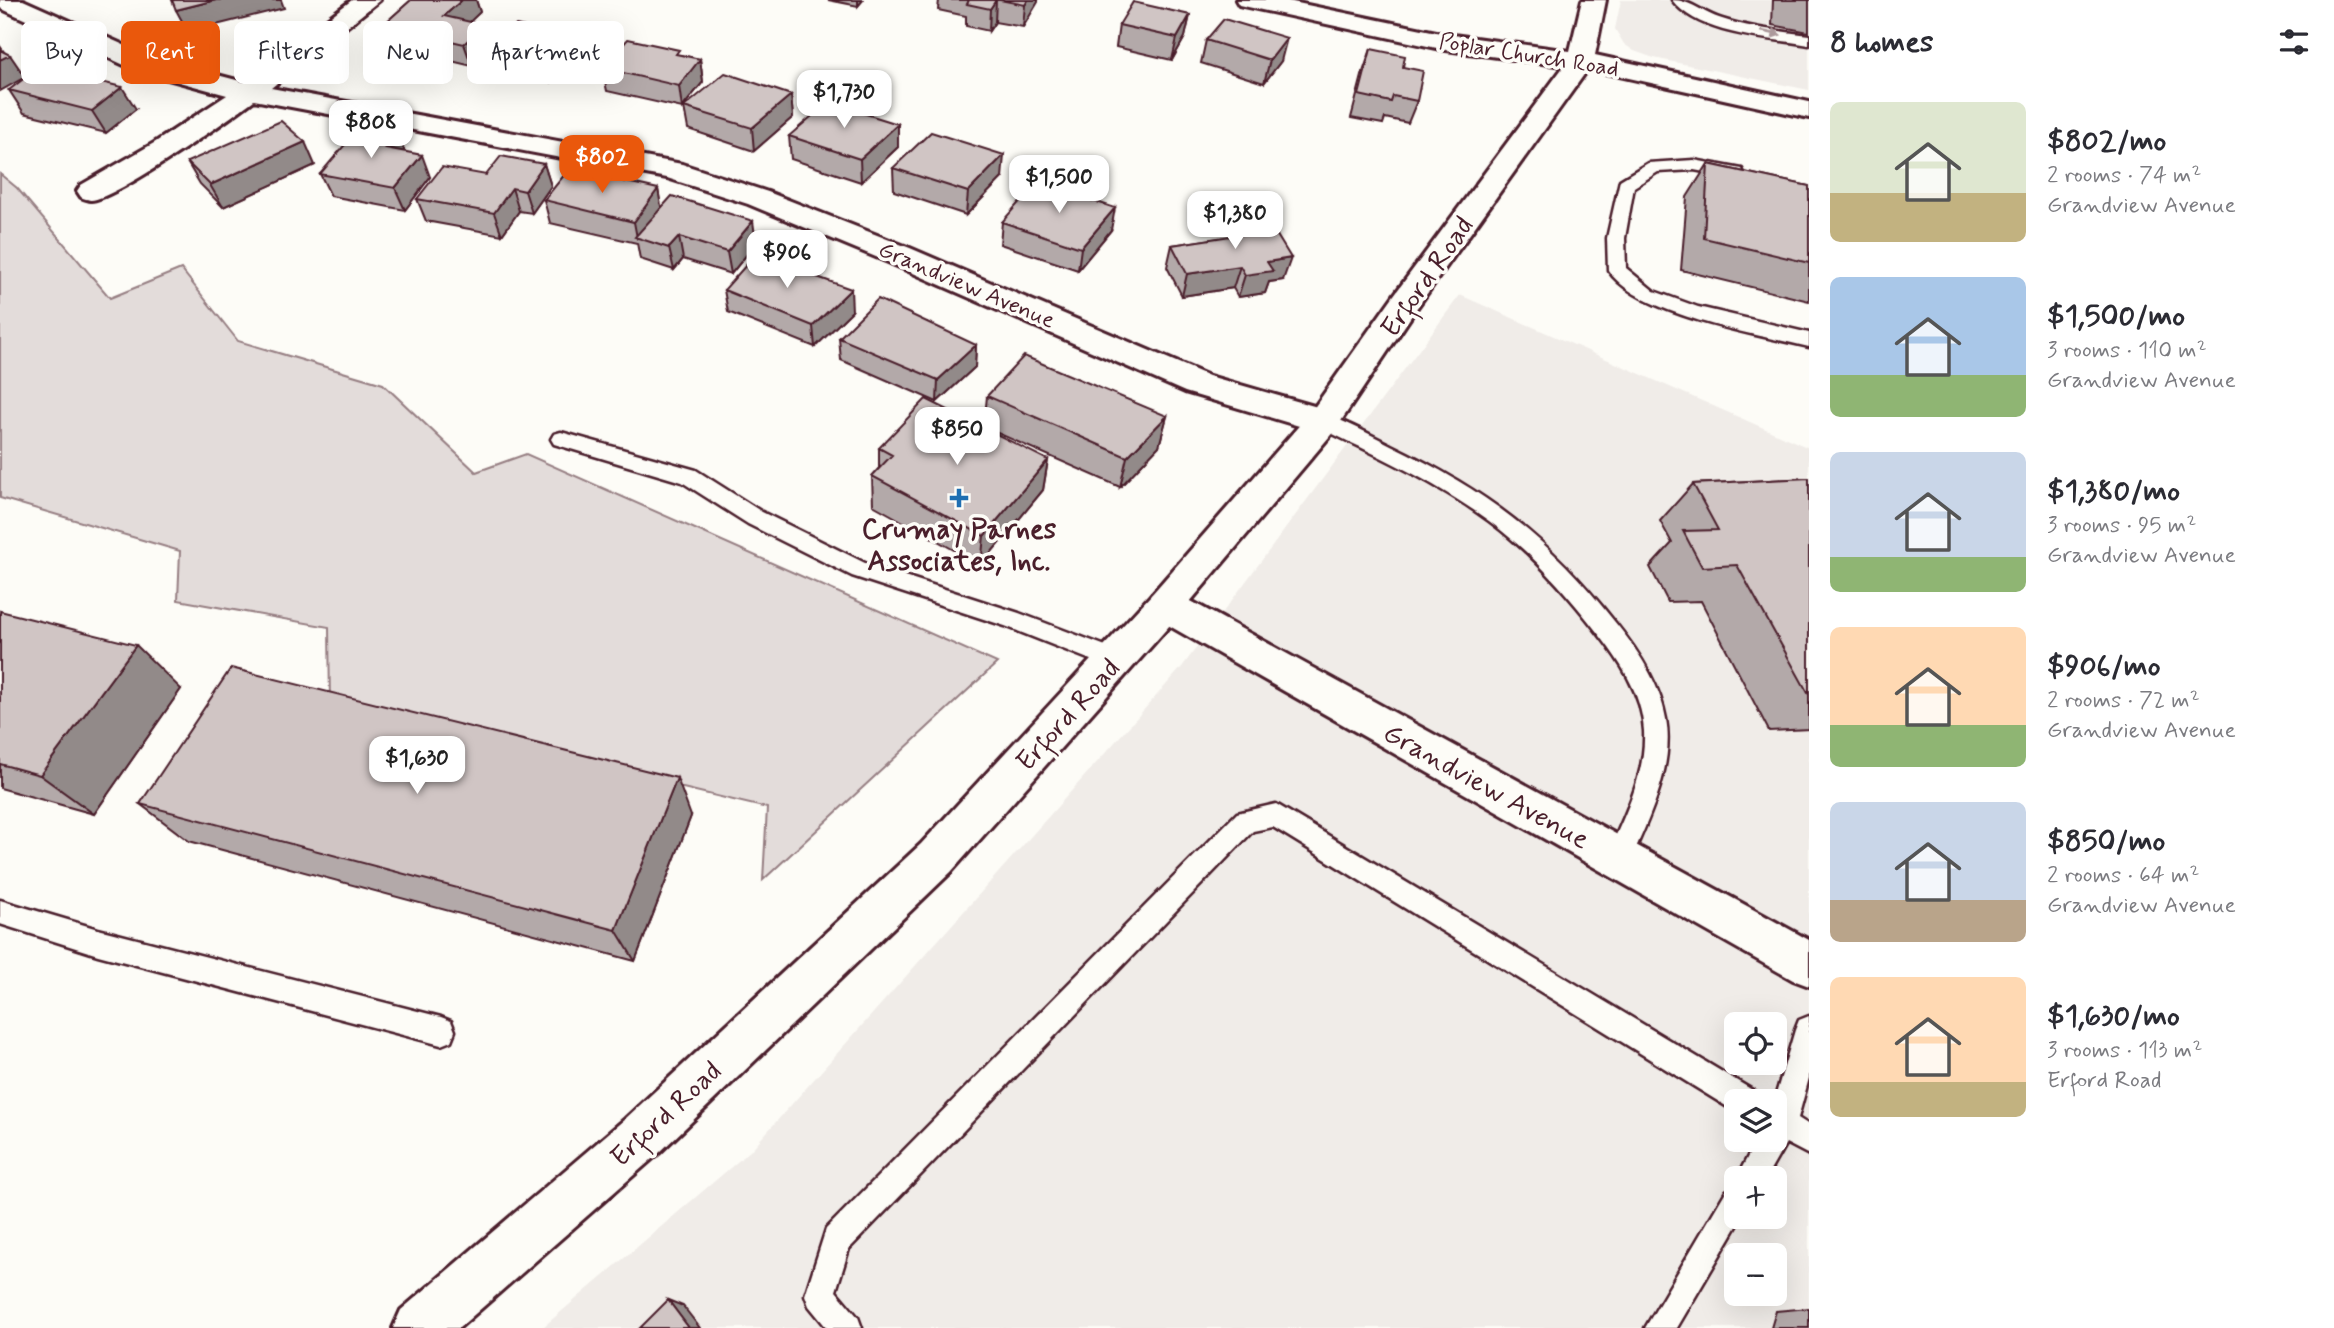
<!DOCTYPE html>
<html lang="en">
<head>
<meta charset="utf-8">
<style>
  body { margin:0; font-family:Mynerve,sans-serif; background:#f2f2f3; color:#2b2b33; height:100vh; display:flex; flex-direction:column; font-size:26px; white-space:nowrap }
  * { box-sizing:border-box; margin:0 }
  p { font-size:23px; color:#7c7c81 }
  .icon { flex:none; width:38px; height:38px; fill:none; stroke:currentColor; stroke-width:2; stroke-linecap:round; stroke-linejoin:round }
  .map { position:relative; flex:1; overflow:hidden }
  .drawer { display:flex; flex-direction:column; background:#fff; width:525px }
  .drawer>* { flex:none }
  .banner { position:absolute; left:21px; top:21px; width:665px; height:63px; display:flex; gap:14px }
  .tools { position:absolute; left:1724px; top:1012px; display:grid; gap:14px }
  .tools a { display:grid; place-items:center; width:63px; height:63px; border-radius:10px; background:#fff; box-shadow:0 7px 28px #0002; font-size:35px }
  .price { position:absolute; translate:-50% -60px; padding:0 16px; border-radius:14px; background:#fff; color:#222; font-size:23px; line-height:46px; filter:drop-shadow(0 2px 4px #0008) }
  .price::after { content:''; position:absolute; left:50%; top:42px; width:21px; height:16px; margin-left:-10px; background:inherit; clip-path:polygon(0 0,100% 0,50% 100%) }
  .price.current { background:#ea580c; color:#fff }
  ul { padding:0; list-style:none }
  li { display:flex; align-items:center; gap:21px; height:175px; padding:0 21px }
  li span { display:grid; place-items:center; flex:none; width:196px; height:140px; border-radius:10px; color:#555 }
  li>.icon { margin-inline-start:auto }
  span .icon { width:84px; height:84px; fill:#fffc; stroke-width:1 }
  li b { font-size:30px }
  h2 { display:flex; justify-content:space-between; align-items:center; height:84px; padding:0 21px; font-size:30px }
  .tag { padding:0 24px; border-radius:10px; background:#fff; box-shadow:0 7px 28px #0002; font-size:24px; line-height:63px }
  .tag.current { background:#ea580c; color:#fff }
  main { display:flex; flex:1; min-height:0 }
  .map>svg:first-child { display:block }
  .built { fill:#f0ece8; fill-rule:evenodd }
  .green { fill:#e3dcda; stroke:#967e82; stroke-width:2 }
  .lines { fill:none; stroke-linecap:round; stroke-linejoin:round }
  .service-casing { stroke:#4a1f2b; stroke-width:5 }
  .minor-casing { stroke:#4a1f2b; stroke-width:6 }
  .tertiary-casing { stroke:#4a1f2b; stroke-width:6 }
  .service { fill:#fdfcf7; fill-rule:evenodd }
  .minor { fill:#fdfcf7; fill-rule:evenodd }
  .tertiary { fill:#fdfcf7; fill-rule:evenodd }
  .wall { fill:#b3a9a9; stroke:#4a1f2b; stroke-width:2 }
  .shaded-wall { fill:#928a89; stroke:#4a1f2b; stroke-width:2 }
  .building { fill:#d0c5c4; stroke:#4a1f2b; stroke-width:2 }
  .oneway { fill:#ac999b }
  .poi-dot { fill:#1f6fb2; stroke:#fdfcf7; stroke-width:2.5 }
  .labels { text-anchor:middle; stroke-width:7; stroke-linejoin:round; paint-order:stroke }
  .far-street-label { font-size:23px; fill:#4a1f2b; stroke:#fdfcf7 }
  .street-label { font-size:28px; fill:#4a1f2b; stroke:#fdfcf7 }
  .poi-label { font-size:28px; font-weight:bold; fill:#4a1f2b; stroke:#fdfcf7 }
</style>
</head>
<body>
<main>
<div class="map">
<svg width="1809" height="1328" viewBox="0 0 1809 1328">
  <rect width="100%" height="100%" fill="#fdfcf7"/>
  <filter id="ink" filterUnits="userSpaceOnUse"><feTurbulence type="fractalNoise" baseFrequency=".0143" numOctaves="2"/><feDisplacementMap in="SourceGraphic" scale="14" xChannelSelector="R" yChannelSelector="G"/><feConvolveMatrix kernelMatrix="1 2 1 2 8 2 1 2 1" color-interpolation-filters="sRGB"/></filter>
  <g filter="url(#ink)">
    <!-- built -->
    <path class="built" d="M1621,0h188v90l-155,-32 -20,-7 -10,-7 -9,-15z
      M1460,295l349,153v880h-1267l208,-177 432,-484zM1736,1024h38v38h-38zM1736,1101h38v38h-38zM1736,1178h38v38h-38zM1736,1255h38v38h-38z"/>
    <!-- green -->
    <path class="green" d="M0,174l17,14 93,110 71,-29 57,72 145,43 93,88 50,-18 471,209 -234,217 4,-72 -437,-104 -1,-77 -151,-27 2,-49 -180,-53z"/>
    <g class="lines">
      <defs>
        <path id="service" d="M1672,0c19,0 30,13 50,19 28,9 58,12 87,16v10c-41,-7 -111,-10 -137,-45z
          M1694,160l48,9 2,4 -8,5 -42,-8 -36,2 -24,15 -9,51 1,30 28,23 44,16 111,26v14c-53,-13 -170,-31 -201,-77l-1,-32 13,-58 28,-17z
          M1323,414c23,7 46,20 68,31 94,45 158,93 223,176 23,28 46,62 52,98 9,49 -19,103 -38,147l-9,4 -9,-4 -4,-8c17,-40 40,-82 38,-127 -2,-38 -25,-71 -47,-99 -32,-41 -67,-81 -108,-111 -53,-39 -114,-67 -173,-95l-3,-5 3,-5z
          M561,432l135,38 66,42 105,52 152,49 105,40 3,7 -3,7 -8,3 -111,-44 -153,-50 -104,-52 -66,-42 -128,-38 -3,-5 3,-5z
          M1276,804l478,287 4,10h-22l-2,10 -461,-284 -20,4 -404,418 -13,42 22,26 4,11h-35l-18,-22 -4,-11 21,-66 411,-416z
          M0,900l98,29 343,88 10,4 4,10 -4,10 -10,4 -343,-90 -98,-31z
          M1809,1016v62l-11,40 11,7v30l-23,-12 -20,35 -30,1 21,-40h17v-38l21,-71 4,-10z
          M1736,1186v30h7l-66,112h-32l81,-137z"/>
        <path id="minor" d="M0,0h23l130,58 91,24 108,-82h28l-109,88 411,76 86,28 142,56 299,128 126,36 5,9 -5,9 -12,3 -138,-41 -297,-130 -140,-58 -81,-26 -413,-78c-25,19 -138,99 -163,100 -1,0 -9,-2 -10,-3l-4,-6 4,-6 73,-42 73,-48 -92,-25 -135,-62z
          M1165,590l13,4 631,346v46l-16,-6 -641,-364 -6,-11 6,-11z"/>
        <path id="tertiary" d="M1236,0h47l163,34 124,17 12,-51h24l-11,55 214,47v16l-221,-49 -172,240 -81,121 -157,186 -227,256 -292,281 -200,175h-66l8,-18 224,-191 296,-275 231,-250 159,-182 83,-117 170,-229 -118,-16 -198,-43 -9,-2z"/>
      </defs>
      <!-- service casing -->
      <use href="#service" class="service-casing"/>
      <!-- minor casing -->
      <use href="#minor" class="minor-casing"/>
      <!-- tertiary casing -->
      <use href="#tertiary" class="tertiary-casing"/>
      <!-- service -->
      <use href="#service" class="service"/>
      <!-- minor -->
      <use href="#minor" class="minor"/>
      <!-- tertiary -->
      <use href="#tertiary" class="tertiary"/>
    </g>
    <!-- wall -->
    <path class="wall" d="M411,0h65l4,12 -11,10 15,3 7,23 -19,18 -80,-19 -9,-22z
      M828,0h35l-5,6z
      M939,0h99l-15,27 -28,-5 -6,9 -23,-5v-10l-28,-6z
      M1773,0h36v32l-37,-7z
      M1190,15l-5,22 -13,23 -56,-13 3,-22z
      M566,36l5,22 -20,24 -50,-11 -7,-22z
      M1206,40l75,21 -17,22 -63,-20z
      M1371,49l32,18 14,34 -9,22 -23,-5 -2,6 -32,-6 12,-46z
      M680,55l20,4 3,23 -21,26 -75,-17 -5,-23z
      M9,90l127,19 -30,24 -82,-20z
      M791,95l2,22 -39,34 -66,-22 -4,-22z
      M898,124v23l-37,35 -70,-23 -2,-23z
      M398,135l6,17 26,25 -25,33 -74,-14 -11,-22z
      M187,162l128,3 -92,42 -23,-23z
      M544,164l7,22 -19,27 -13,-2 -17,24 -76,-14 -9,-22z
      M1708,164l101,22v115l-128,-31 6,-73z
      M893,168l109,10 -36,37 -72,-24z
      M658,189l3,19 95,35 -25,31 -48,-15 -9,11 -34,-11 -3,-16 -87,-20 -6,-23z
      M1002,222l109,8 -33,40 -78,-26z
      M1244,222l39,58 -14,2 -4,11 -27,4 -5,-9 -51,8 -15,-29 5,-22 69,-10z
      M724,290l128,21 -37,36 -87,-35z
      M839,338l137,7 -1,22 -38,35 -96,-42z
      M987,396l180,20 -8,30 -39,41 -136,-60z
      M879,448l169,12 -5,30 -62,75 -108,-60 -1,-29 7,-8z
      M1809,478v251l-40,2 -68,-130 -33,1 -18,-35 22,-24 -12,-22 33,-37z
      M0,611l181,78 -87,125 -94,-26z
      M140,804l551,12 -56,145 -446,-120z
      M1809,1308v20h-38l5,-17z"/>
    <!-- shaded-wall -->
    <path class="shaded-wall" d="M216,0h65l3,8 -96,24 -12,-22z
      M462,0h14l4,12 -28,27 -8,-23z
      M858,0h5l-5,6z
      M996,0l-1,22 -6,9 1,-22z
      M1028,0h10v2l-15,25 2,-22z
      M1190,15l-5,22 -13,23 5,-22z
      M484,25l7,23 -19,18 -8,-22z
      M566,36l5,22 -20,24 -7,-23z
      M1287,38l-6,23 -17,22 6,-23z
      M0,46l7,10 3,-1 15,22 -25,14z
      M700,59l3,23 -21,26 -3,-22z
      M122,87l14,22 -30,24 -14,-22z
      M791,95l2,22 -39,34 -2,-23z
      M898,124v23l-37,35 -1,-23z
      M398,135l9,22 -21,-9z
      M305,142l10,23 -92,42 -13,-22z
      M422,155l8,22 -25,33 -10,-22z
      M1004,155l-2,23 -36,37 2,-23z
      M544,164l7,22 -19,27 -7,-22z
      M512,188l7,23 -17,24 -8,-22z
      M658,189l4,23 -25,26 -3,-16z
      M1115,208l-4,22 -33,40 3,-22z
      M753,221l3,22 -25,31 -4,-22z
      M679,237l4,22 -9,11 -5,-22z
      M1291,258l-8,22 -14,2 -4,11 -27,4 7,-22 22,-13z
      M1240,266l-7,22 -51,8 5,-22z
      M851,289l1,22 -37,36 -2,-21z
      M976,345l-1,22 -38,35 1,-22z
      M1167,416l-8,30 -39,41 7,-30z
      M1048,460l-5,30 -62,75 3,-29z
      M136,645l45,44 -87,125 -54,-39z
      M677,778l14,38 -56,145 -19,-31z
      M668,1300l15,6 17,22h-11z"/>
    <!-- building -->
    <path class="building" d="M172,0h44l-40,10z
      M411,0h51l-18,16 40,9 -20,19 -81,-19z
      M969,0h27l-6,9 -23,-5z
      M1000,0h28l-3,5z
      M1133,2l57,13 -13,23 -58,-13z
      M1224,19l63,19 -17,22 -64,-20z
      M516,25l50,11 -22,23 -50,-10z
      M628,39l51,11 -3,4 24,5 -21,27 -77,-18z
      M1371,49l34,7 -2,11 20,4 -6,30 -24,-5 -2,6 -32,-7z
      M0,50l10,5 -10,5z
      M39,67l83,20 -30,24 -83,-21z
      M725,73l66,22 -39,33 -68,-21z
      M828,102l70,22 -38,35 -71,-23z
      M281,121l24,21 -95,43 -23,-23z
      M359,128l39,7 -12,13 36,7 -27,33 -75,-14z
      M931,132l73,23 -36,37 -75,-24z
      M501,156l43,8 -19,27 -13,-3 -18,25 -77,-14 25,-32 44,8z
      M1708,164l101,22v77l-105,-25z
      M569,169l89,20 -24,33 -90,-22z
      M1037,182l78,26 -34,40 -79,-26z
      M672,196l81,25 -26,31 -48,-15 -10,11 -34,-11z
      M1267,219l24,39 -24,4 6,9 -28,4 -5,-9 -53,8 -15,-29 78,-12 -6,-11z
      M755,255l96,34 -38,37 -89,-36z
      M878,299l98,46 -38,35 -99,-42z
      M1024,356l143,60 -40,41 -140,-61z
      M926,399l122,61 -64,76 -112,-60 20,-21 -13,-7z
      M1809,478v217l-72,-130 -35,2 -19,-36 35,-1 -25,-46z
      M0,611l136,34 -96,130 -40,-11z
      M231,668l446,110 -61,152 -476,-126z
      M668,1300l21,28h-49z"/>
    <!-- one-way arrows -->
    <defs><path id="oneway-solid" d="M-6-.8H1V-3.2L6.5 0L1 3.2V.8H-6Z" transform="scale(1.75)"/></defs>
    <use class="oneway" href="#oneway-solid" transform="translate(1771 33) rotate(11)"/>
  </g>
  <!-- markers -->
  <path class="poi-dot" d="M955.5 487.5h7v7h7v7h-7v7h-7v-7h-7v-7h7z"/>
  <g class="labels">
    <!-- far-street labels -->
    <g class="far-street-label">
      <text transform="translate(1529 54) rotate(9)" y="8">Poplar Church Road</text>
      <text transform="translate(967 284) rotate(23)" y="8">Grandview Avenue</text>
    </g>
    <!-- street labels -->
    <g class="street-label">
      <text transform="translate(1426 276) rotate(-55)" y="10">Erford Road</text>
      <text transform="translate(1067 714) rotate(-48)" y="10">Erford Road</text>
      <text transform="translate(1487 785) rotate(29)" y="10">Grandview Avenue</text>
      <text transform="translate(665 1113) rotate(-43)" y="10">Erford Road</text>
    </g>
    <!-- poi labels -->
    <g class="poi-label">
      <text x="959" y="538">Crumay Parnes<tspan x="959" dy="32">Associates, Inc.</tspan></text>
    </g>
  </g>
</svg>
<div class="tools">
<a><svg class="icon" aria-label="locate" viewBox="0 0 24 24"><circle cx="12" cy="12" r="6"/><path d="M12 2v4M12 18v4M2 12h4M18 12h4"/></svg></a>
<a><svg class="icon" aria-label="layers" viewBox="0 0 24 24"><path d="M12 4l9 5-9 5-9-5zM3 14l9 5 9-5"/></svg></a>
<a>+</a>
<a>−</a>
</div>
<b class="price" style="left:844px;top:130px">$1,730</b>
<b class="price" style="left:371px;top:160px">$808</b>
<b class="price current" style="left:602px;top:195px">$802</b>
<b class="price" style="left:1059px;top:215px">$1,500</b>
<b class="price" style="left:1235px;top:251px">$1,380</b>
<b class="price" style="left:787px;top:290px">$906</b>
<b class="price" style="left:957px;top:467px">$850</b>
<b class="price" style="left:417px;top:796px">$1,630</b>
<div class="banner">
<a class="tag">Buy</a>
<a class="tag current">Rent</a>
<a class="tag">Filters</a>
<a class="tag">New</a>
<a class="tag">Apartment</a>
</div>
</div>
<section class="drawer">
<h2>8 homes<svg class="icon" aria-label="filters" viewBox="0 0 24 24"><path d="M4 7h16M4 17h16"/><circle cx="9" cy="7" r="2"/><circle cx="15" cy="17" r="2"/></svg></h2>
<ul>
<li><span style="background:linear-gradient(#dfe7d0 65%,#c2b280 0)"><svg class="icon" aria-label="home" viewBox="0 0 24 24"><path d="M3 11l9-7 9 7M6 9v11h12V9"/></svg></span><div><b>$802/mo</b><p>2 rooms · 74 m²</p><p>Grandview Avenue</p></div></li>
<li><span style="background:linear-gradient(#a9c7e8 70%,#8fb573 0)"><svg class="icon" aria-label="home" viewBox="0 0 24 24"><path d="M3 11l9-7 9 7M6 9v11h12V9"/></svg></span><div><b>$1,500/mo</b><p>3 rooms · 110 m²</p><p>Grandview Avenue</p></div></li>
<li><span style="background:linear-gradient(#c9d6e8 75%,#8fb573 0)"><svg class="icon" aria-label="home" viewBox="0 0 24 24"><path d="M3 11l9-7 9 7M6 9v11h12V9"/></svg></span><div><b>$1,380/mo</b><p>3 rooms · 95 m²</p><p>Grandview Avenue</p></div></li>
<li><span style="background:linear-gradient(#ffd9b3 70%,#8fb573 0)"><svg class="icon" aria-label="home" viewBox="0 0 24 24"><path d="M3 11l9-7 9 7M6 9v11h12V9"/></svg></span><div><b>$906/mo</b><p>2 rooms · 72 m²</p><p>Grandview Avenue</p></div></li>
<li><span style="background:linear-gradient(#c9d6e8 70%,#b9a48a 0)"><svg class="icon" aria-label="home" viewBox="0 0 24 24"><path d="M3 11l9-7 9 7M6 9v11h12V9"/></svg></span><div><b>$850/mo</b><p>2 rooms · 64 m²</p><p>Grandview Avenue</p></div></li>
<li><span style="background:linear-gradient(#ffd9b3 75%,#c2b280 0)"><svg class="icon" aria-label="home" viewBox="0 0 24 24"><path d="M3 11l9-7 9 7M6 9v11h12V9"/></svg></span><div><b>$1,630/mo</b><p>3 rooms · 113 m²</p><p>Erford Road</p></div></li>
</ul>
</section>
</main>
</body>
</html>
